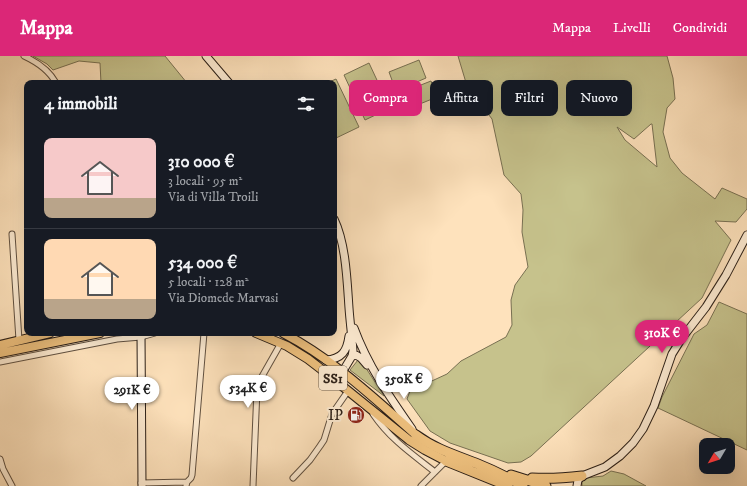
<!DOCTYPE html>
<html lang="it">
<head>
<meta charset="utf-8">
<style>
  body { margin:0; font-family:"IM FELL DW Pica",serif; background:#20242c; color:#f1f3f6; height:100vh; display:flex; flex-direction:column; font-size:15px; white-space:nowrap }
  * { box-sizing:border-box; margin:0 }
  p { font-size:13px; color:#9ea1a6 }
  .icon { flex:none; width:22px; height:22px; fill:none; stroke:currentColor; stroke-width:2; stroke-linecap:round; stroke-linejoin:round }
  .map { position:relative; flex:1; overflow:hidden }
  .panel { position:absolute; left:24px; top:24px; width:313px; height:256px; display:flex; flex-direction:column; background:#171b24; border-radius:8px; box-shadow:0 4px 16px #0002 }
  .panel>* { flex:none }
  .top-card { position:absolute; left:349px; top:24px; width:338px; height:36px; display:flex; gap:8px }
  .needle { width:26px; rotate:231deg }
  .fabs { position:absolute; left:699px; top:382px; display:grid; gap:8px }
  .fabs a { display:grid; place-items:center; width:36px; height:36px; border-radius:8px; background:#171b24; box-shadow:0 4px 16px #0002; font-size:20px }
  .price { position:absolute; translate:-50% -34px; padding:0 9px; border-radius:14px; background:#fff; color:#222; font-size:13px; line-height:26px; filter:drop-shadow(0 1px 2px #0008) }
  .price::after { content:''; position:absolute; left:50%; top:24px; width:12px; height:9px; margin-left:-6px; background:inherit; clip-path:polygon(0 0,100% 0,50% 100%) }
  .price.selected { background:#db2777; color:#fff }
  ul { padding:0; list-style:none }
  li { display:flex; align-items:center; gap:12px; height:100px; padding:0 20px }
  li+li { border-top:1px solid #363941 }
  li span { display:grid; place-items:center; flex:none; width:112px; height:80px; border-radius:8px; color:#555 }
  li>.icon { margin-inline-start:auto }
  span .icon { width:48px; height:48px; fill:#fffc; stroke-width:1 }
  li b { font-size:17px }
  h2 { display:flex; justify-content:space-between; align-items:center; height:48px; padding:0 20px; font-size:17px }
  .tag { padding:0 14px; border-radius:8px; background:#171b24; box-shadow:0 4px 16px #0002; font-size:14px; line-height:36px }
  .tag.selected { background:#db2777; color:#fff }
  header { display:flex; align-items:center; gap:24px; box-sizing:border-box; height:56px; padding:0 20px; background:#db2777; color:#fff }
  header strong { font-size:19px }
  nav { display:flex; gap:22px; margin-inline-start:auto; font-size:14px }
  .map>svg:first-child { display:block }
  .green { fill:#c6c28c; stroke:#787052; fill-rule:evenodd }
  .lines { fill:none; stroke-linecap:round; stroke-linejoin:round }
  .street-casing { stroke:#605040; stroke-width:7 }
  .secondary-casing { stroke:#2b1f17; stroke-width:9 }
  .primary-casing { stroke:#2b1f17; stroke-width:10 }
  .highway-casing { stroke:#2b1f17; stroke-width:11 }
  .street { stroke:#feecd3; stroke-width:5 }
  .secondary { stroke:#feecd3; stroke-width:7 }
  .primary { stroke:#efc17e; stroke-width:8 }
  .highway { stroke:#efc17e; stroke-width:9 }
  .labels { text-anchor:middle; stroke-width:4; stroke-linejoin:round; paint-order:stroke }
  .shield { fill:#feecd3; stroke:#6a5c4f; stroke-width:1 }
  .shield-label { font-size:14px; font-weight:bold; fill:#2b1f17 }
  .poi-label { font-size:15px; fill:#2b1f17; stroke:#feecd3; text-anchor:end }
</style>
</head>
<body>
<header>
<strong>Mappa</strong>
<nav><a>Mappa</a><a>Livelli</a><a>Condividi</a></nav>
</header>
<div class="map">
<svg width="747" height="430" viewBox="0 0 747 430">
  <rect width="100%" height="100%" fill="#fee2bc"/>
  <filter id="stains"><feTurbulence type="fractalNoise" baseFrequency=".005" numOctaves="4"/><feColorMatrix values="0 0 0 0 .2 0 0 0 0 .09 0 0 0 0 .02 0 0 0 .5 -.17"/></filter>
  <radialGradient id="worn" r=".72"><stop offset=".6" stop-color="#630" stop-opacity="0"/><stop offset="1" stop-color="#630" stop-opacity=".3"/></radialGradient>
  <!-- green -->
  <path class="green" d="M33,0h132l22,27h-86l-1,-20 -21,-2 -26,9 -6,-6z
    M458,0h209l6,22 2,21 -8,9 -4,24 7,26 12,15 33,26 7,-11 25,11v10l-11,13 -21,-1 16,19 -29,58 -171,158 -10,6 -13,1 -58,-20 -20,-12 -23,-32 3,-8 37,-17 14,-13 45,-24 6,-12 -1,-25 4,-15 13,-18 -6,-35 1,-22 -2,-16 -17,-19 -12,-56 -25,-33zM651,68h1l5,43 -32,-27 -8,-13 17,12z
    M419,4l7,18 -30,13 -7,-19z
    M369,7l21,45 -25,12 -21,-45z
    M336,23l23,48 -25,12v-56h-7z
    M431,25l6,16 -32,13 -7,-16z
    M719,246l28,12v136l-89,-42 4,-11 32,-63 13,-9z
    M358,304l4,2 22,34 -34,-26z
    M611,415l13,3 22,12h-64v-4l4,-4 17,-2z"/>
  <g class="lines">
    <defs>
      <path id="street" d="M24,0c13,6 25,14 32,27
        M12,178l7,106
        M0,306l117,-23 24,-2 14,-4
        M373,358c17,25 39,40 62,58
        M0,403l3,10 9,17
        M293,422l17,-18 10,-14 4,-6 8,-26 16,-23
        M141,427l46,-1
        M186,430l1,-4 4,-4 1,-3 12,-142
        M253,430l4,-97 3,-9 21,-37
        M421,430l25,-25"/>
      <path id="secondary" d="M206,0l23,27
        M334,163c12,25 13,61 15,89 1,14 3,29 4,43l-1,5 -15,25
        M354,272c14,38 35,68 58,101
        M141,277l1,153
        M352,300l4,-1 5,3 6,7
        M326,304c16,-1 21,-9 23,-24
        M577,430l1,-6 4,-4 23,-9 15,-11 13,-13 10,-14 11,-23 18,-52 10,-16 24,-31 20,-32 21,-40"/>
      <path id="primary" d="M256,277l31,13 21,13 13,10 88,71 16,10 21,11
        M283,277c50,26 91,65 133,102
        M0,289l50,-12
        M0,297l100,-20"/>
      <path id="highway" d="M416,379c19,14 39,20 62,29 15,6 31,14 45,22
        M446,405l62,25
        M511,419l35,11
        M532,422c17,1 33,0 50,-2"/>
    </defs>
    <!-- street casing -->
    <use href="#street" class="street-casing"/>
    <!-- secondary casing -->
    <use href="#secondary" class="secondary-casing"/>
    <!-- primary casing -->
    <use href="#primary" class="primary-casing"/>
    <!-- highway casing -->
    <use href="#highway" class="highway-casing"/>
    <!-- street -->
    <use href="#street" class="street"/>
    <!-- secondary -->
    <use href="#secondary" class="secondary"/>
    <!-- primary -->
    <use href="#primary" class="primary"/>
    <!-- highway -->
    <use href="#highway" class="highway"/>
  </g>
  <!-- icons -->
  <defs>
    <symbol id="fuel-disc" viewBox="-11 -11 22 22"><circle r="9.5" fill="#8f2418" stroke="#feecd3"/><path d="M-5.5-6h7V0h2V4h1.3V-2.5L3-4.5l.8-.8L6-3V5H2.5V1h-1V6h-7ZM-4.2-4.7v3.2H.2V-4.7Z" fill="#fff"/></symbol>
  </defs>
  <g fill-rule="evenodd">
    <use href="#fuel-disc" x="346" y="349" width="20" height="20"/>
  </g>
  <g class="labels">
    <!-- shield labels -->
    <rect class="shield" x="319" y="310" width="28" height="24" rx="3"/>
    <g class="shield-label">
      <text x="333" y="327">SS1</text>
    </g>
    <!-- poi labels -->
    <g class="poi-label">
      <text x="343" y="364">IP</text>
    </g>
  </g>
  <rect width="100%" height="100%" filter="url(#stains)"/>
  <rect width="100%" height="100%" fill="url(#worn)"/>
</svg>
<div class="fabs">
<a><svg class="needle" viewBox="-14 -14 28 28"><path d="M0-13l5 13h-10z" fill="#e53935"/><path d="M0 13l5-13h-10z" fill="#9ea1a6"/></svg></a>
</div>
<b class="price selected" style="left:662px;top:298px">310K €</b>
<b class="price" style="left:404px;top:344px">350K €</b>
<b class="price" style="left:248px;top:353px">534K €</b>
<b class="price" style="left:132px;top:355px">291K €</b>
<div class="top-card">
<a class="tag selected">Compra</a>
<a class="tag">Affitta</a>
<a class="tag">Filtri</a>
<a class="tag">Nuovo</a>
</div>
<section class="panel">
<h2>4 immobili<svg class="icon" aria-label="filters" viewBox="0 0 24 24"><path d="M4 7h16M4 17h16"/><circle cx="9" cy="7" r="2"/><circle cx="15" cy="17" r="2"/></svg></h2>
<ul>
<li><span style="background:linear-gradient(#f6c9c9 75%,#b9a48a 0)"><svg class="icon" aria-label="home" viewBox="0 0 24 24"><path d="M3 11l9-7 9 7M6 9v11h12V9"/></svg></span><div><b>310 000 €</b><p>3 locali · 95 m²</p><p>Via di Villa Troili</p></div></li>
<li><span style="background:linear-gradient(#ffd9b3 75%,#b9a48a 0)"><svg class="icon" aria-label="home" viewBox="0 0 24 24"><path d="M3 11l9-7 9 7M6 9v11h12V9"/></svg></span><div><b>534 000 €</b><p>5 locali · 128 m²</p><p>Via Diomede Marvasi</p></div></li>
</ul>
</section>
</div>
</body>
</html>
